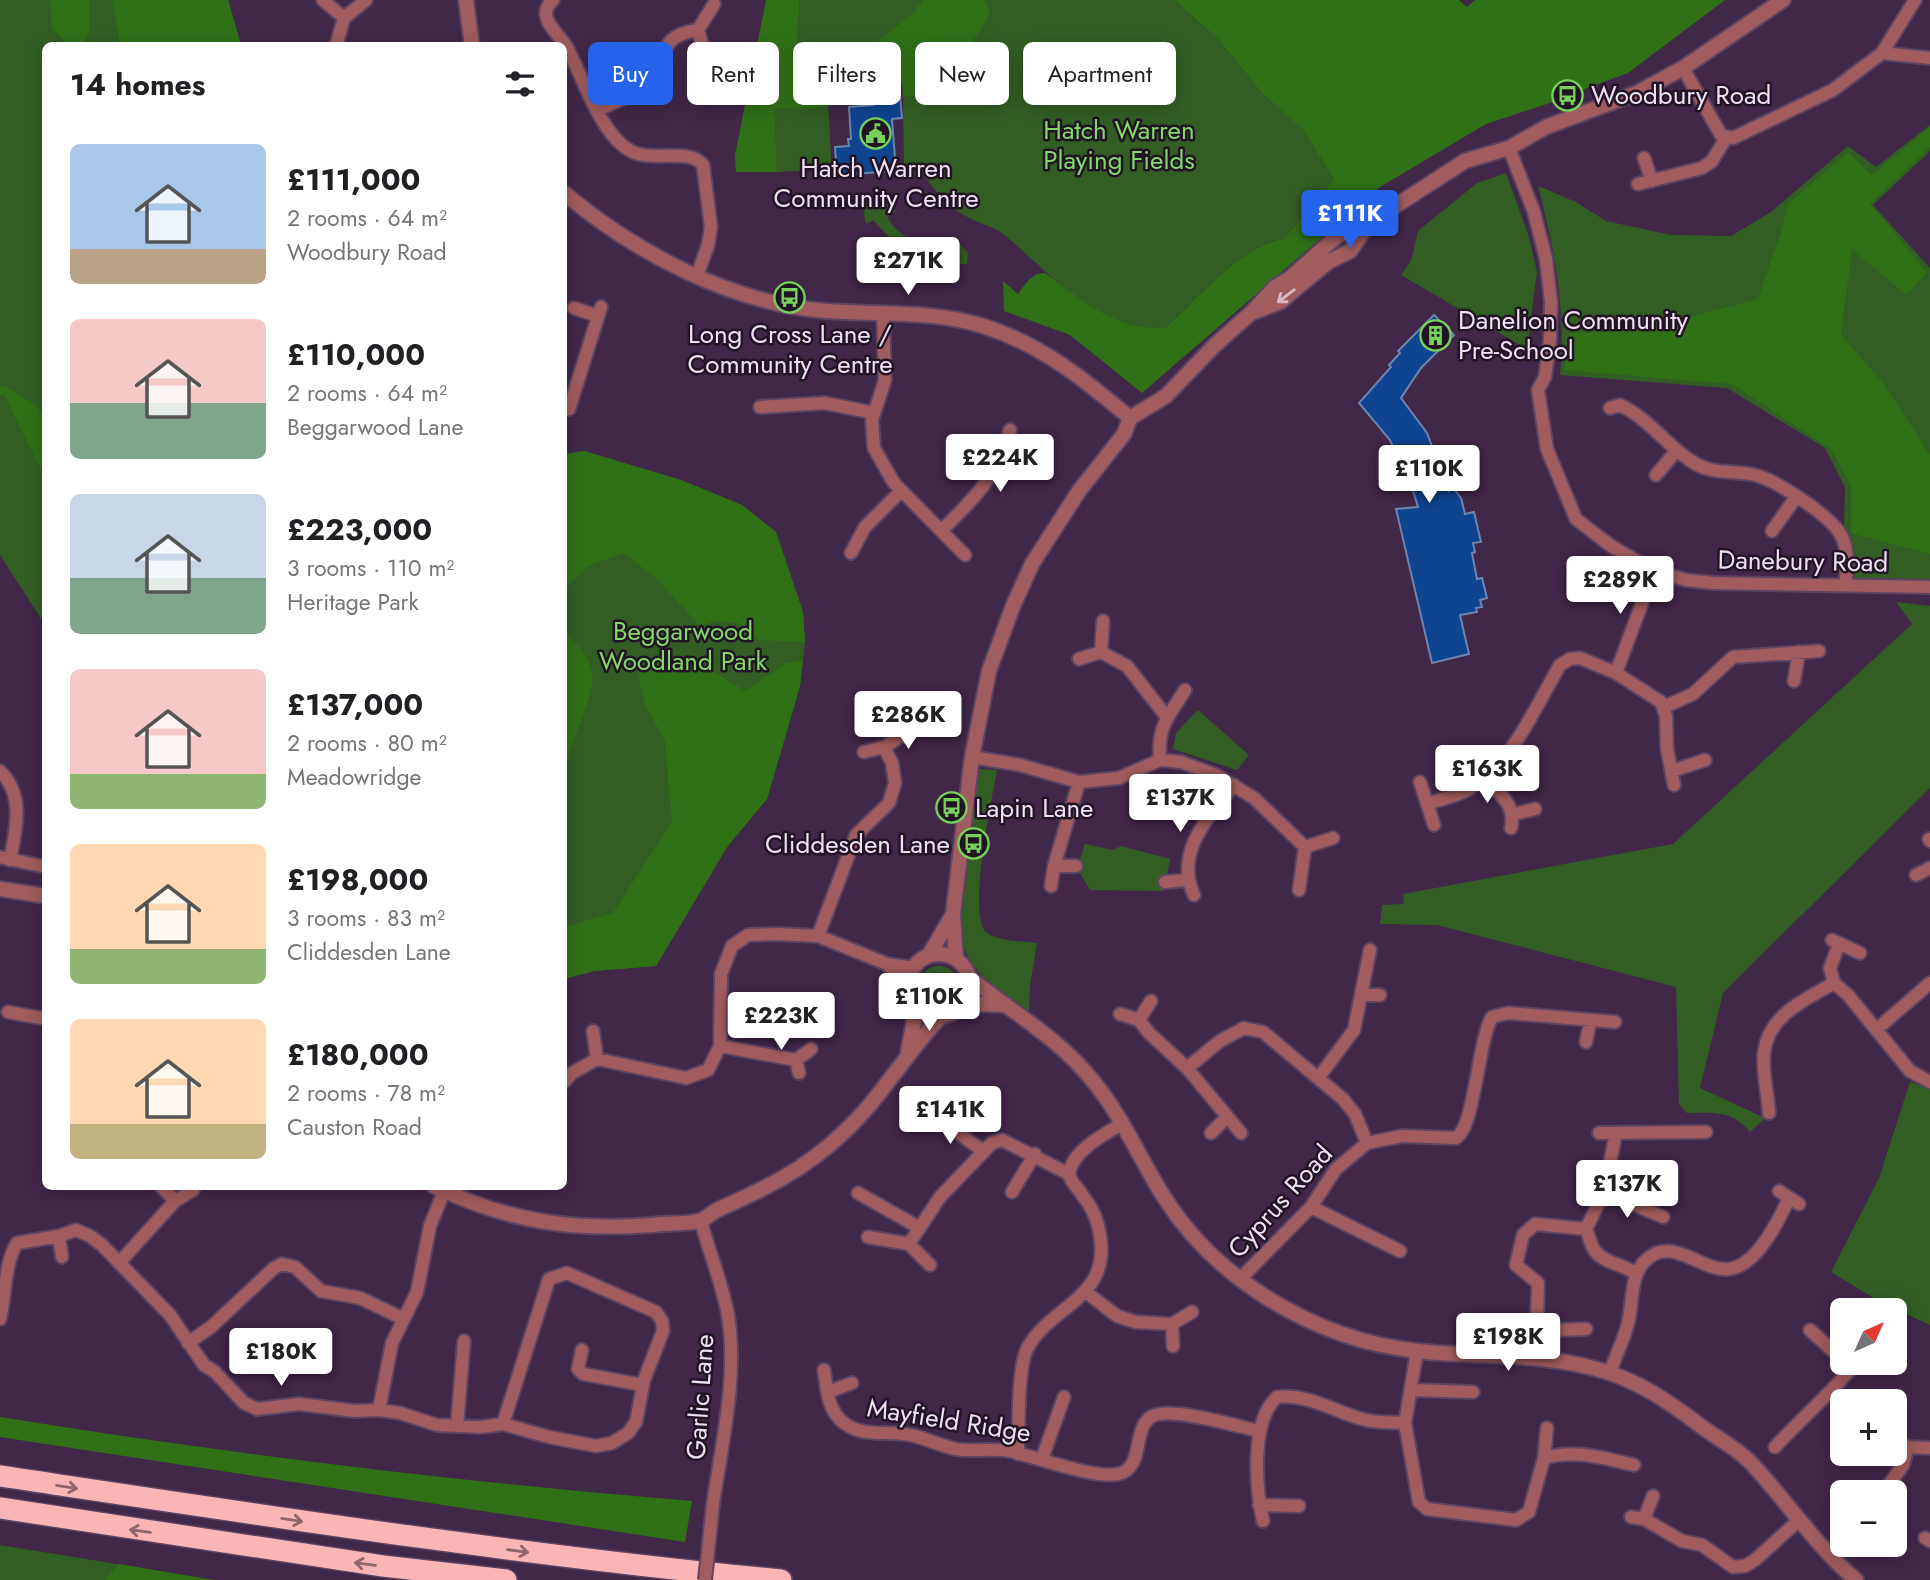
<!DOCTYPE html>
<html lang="en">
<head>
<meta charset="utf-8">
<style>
  body { margin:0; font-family:Jost,sans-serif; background:#f2f2f2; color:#202124; height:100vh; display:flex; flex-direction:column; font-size:26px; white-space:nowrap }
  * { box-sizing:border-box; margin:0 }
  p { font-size:23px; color:#757577 }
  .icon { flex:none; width:38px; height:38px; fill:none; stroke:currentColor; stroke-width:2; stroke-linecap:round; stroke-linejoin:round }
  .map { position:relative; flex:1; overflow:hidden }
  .sheet { position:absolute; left:42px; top:42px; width:525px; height:1148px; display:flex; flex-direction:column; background:#fff; border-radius:10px; box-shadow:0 4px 18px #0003 }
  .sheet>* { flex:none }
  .top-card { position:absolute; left:588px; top:42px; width:665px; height:63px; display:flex; gap:14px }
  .needle { width:46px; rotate:45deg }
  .tools { position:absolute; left:1830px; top:1298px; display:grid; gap:14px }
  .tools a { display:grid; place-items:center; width:77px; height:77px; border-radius:10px; background:#fff; box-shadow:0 4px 18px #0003; font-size:35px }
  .price { position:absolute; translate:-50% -60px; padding:0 16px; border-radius:7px; background:#fff; color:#222; font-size:23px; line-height:46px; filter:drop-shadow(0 2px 4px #0008) }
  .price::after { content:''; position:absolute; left:50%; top:42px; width:21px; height:16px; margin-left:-10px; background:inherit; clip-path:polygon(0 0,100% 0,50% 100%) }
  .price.selected { background:#2563eb; color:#fff }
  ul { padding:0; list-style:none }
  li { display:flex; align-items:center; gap:21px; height:175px; padding:0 28px }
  li span { display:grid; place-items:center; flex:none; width:196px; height:140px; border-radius:10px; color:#555 }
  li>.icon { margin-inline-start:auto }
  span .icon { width:84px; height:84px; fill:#fffc; stroke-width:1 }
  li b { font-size:30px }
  h2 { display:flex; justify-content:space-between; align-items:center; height:84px; padding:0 28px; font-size:30px }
  .chip { padding:0 24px; border-radius:10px; background:#fff; box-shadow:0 4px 18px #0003; font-size:24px; line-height:63px }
  .chip.selected { background:#2563eb; color:#fff }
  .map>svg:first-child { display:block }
  .green { fill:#325e24 }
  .forest { fill:#307118 }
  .building { fill:#0f4491; stroke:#6c85ac; stroke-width:2 }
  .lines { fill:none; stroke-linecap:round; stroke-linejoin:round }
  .minor-casing { stroke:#5d4463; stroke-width:16 }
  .tertiary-casing { stroke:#5d4463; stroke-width:18 }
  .motorway-casing { stroke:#5d4463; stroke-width:24 }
  .minor { stroke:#a05c5e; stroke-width:12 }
  .tertiary { stroke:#a05c5e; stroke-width:14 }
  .motorway { stroke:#fab6b6; stroke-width:21 }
  .minor-bridge-casing { stroke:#5d4463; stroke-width:16; stroke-linecap:butt }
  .minor-bridge { stroke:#a05c5e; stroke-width:12 }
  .oneway { stroke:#d7b8c6 }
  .oneway2 { stroke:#8e666d }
  .labels { text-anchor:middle; stroke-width:5; stroke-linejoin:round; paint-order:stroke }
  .poi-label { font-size:26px; fill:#efdff3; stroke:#211524; text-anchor:start }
  .park-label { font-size:26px; fill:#83d869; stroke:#211524 }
  .street-label { font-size:26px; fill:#efdff3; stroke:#211524 }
</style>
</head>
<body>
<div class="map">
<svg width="1930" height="1580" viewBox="0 0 1930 1580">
  <rect width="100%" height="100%" fill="#412748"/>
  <!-- green -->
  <path class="green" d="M0,0h228l13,45 -195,1 -1,579 -45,-70z
    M800,0h123l-12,15 -44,34 -2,5 5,14 -5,4 -16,-10 -53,-7z
    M983,0h191l44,39 44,54 41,37 31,49 -50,60c-42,4 -87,62 -119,89 -70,3 -113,-54 -162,-94 -10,-8 -23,-10 -34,-16 -21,-11 -36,-29 -49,-48l-16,1 -1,-74h4l53,-41 30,-43 -4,-11z
    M828,106l4,63 -55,3 -4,-63z
    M1930,125v26l-57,54 57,63v311l-79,-1 -2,-44 -5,-5 1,-42 -20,-39 -98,-60 -167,-13c6,-67 -5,-124 -22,-189l38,16 30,19 65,14 60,1 40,-24 77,-66 28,21z
    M1506,173l23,64 8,35 -10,77 -126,-74 10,-14 7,-30 59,-48z
    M881,195l15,16 -9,6c13,23 36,28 60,31l2,-8 8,1 11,12 -1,11h-17l-1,-6 -41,-8 -4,7 -11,-5 3,-8 -23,-24 -7,4c-4,-15 -2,-26 15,-29z
    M584,451l97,29 61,25 34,27 27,80 2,30 -5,44 -33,113 -40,48 -71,119 -62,5 -30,8v-525z
    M1896,602l34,4v182l-207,205 -23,95 65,30 -15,14c-18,-22 -37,-19 -63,-19l-8,-9 -3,-117 -239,-62 -57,-1 2,-19 22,-1 -1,-10 270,-50 239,-220z
    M1198,710l51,45 -12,15 -64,-21 3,-16z
    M979,769l18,1c-5,28 -29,141 -12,161 11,11 38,10 52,12l-7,43 -1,25c-25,-14 -58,-38 -66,-67 -11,-39 9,-132 16,-175z
    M1085,844l28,6 8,-4 49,13 -6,32 -74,-1 -13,-22z
    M919 986a20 20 0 1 1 40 0a20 20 0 1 1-40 0Z
    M1910,1082l20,6v237l-48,-22 -51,-31 48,-94z
    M0,1545l215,35h-215z"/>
  <!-- forest -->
  <path class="forest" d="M50,0h39v33l-7,12 -16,-3 -14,-13z
    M112,0h116l13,45h-121z
    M766,0h34l-4,55c30,1 56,2 78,26 -22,1 -23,18 -43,24 -17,5 -40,3 -57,4l3,63h-41l-1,-17z
    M923,0h60l3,2 4,11c-15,29 -52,83 -87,84l-1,-15c-19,1 -40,-12 -35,-33l44,-34z
    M1174,0h285l8,7 8,-7h250l-97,73 -49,18 -17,-10 -9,21 -67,22 -106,63 -238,206 -72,-58 -66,-24 -1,-30 15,13c7,-9 14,-22 27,-21 38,28 69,57 120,55 32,-27 76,-84 119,-89l50,-60 -31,-49 -41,-37 -44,-54z
    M1930,127v20l-60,57 57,68 -21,23 -54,-46 -11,86 42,48 47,72v99l-79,-21v-48l-20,-36 -99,-65 -168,-14 6,-37 65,-2 123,-32 25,-73 4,-21 61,-53 24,23z
    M0,386h5l33,21 7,15v56l-41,-84 -4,1z
    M584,451l97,29 61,25 34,27 27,80 2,30 -46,-2 -20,-17 -23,-2 -16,5 -43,-47 -33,-26 -36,13 -24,23v-135z
    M564,635c16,7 31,31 28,49 -6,31 -22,59 -28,90z
    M687,656l58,35 41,-28 17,-3 -3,26 -33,113 -40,48 -71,119 -62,5 -30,8v-52l49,-14 59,-91 -7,-81 -20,-37 -7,-29 23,-17z
    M0,1417c229,37 460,65 692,84l-7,41 -685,-105z
    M119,1564l93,16h-107z"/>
  <!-- building -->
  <path class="building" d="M899,83l3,35 -10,1 4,52 -59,4 -2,-28 14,-1 -1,-7h3l-2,-32 24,-2 -1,-20z
    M1434,315l20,20 -33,33 -20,30 26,35 22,58 5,-2 7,9 4,16 9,-2 7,30 -8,1 2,9 -3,1 5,26 5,-1 5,20 -7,2 2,7 -6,1 1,4 -17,3 9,39 -37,9 -36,-154 22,-2 -4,-13 -24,-54 -31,-37 32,-36 -2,-2 11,-12 -2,-2z"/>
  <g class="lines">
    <defs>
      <path id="minor" d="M323,0l21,18
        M553,0c-4,4 -7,7 -7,14 1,12 14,22 20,32 17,30 34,89 65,105 22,12 58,-4 72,14l8,62 -3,18 -11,31
        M702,44l-4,-14 16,-26
        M336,46l8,-28 22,-18
        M1882,53l33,-53
        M1683,68l38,67 12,3 100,-48 49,-37 48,5
        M599,110c15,-9 36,-14 50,-26 22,-20 3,-48 49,-54
        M1509,148l25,64 12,47 5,43 -1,38 -5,37 -7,13 9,59 29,70 35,27 43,25 32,9 27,3 217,4
        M1644,158l8,23
        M1638,184l64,-16 10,-7 14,-23
        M574,308l24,8
        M883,314l2,66 -13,40 2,28 20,35 71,72
        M760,407l65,-4 49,10
        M1610,408l10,-3c30,14 48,43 76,59 19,11 39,6 59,11 21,5 78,42 87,62 7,14 4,32 4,48
        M569,409l32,-102
        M1656,475l21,-25
        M942,530c34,-33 55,-54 68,-100
        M1772,531l24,-34
        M851,553l14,-26 36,-36
        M1101,652l26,14 39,50
        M1079,659l22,-7 2,-31
        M1616,673l38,-102
        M1794,681l5,-29
        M1664,707l29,-13 40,-37 86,-6
        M864,752l20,-5 40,-25 21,-4
        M972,757l48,8 59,17 40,-4 41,-18 21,2 37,14 36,22 51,49
        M1160,760c-3,-34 9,-44 25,-70
        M0,771c25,24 16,59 10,89
        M1672,771l33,-11
        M1485,778c15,16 31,27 26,50
        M1420,782l14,43
        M1427,804c14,-5 30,-8 42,-15 45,-28 65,-80 91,-124l10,-6 10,-1 36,15 45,29 5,14 1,32 7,37
        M1514,814l21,-5
        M1929,839l1,2
        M0,857l46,10
        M1054,866h22
        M1916,875l14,-7
        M1165,882l22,-2
        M1051,886l3,-20 25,-84
        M1299,890l6,-43 28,-9
        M1194,895c-20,-42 14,-78 40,-110
        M818,936l38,-101 33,-32 6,-20 -3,-20 -8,-16
        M1832,940l28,13
        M1839,944l-9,24 4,15 14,12 62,76 20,11
        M887,964l21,21
        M1363,995h17
        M8,1012l38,7
        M1120,1014l19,6 12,-19
        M1139,1020l10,13 38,35 54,65
        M1877,1029l53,-46
        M1586,1042l4,-20
        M720,1046l76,14
        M597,1059l89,19 22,-8 12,-24 1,-72 11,-28 16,-11 29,-1 41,2 69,28 26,4
        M1187,1068l33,-27 24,-13 19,4 80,67 12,15 12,29
        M799,1073l-3,-13 15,-11
        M1319,1077l35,-47 16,-80
        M564,1082l8,-9 25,-14 -4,-28
        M1769,1113c-1,-18 -7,-41 -5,-60 4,-38 41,-53 70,-70
        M935,1116l48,35
        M955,1128l14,-18 4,-13
        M1211,1133l16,-16
        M1599,1133l107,-1
        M1069,1174c3,-23 35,-40 53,-50
        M161,1186l14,15
        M1779,1191l20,13
        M1012,1192l23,-38
        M1604,1192l59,25
        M858,1193l62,35
        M1311,1207l89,44
        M701,1221c8,32 21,61 27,94 10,62 -6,127 -15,189
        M1586,1229l18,-37 12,-59
        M59,1236l3,21
        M868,1237l41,7 21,21
        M909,1244l31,-47 52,-54 10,-3 67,34
        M119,1263l56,-62 18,-11
        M1240,1279l71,-72 25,-38 31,-26 35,-7 54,2c19,-11 22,-98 36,-121l16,-4 107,9
        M1086,1292l31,24 19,6 36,2 20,-12
        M0,1319c6,-24 4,-55 17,-76l42,-7 17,-6 14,6 12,9 68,70 34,50 11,7 29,31 13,6 42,-5 56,7 24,-1 21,3 37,12 44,2 22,-3 46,13 47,9 16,-3 16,-10 8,-11 8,-42 19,-49 -1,-10 -6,-9 -89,-39 -18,6 -46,145
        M1172,1324l1,22
        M1586,1329l-30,1 -19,-8 1,-39 -22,-18 7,-30 12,-11 51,5c3,7 5,17 9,22 10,13 29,13 41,23
        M1810,1330l33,30
        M188,1343l23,-16 63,-59 8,-4 13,3 26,24 39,7 44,21
        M582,1350l-4,19 5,5 60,11
        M1417,1351l-12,72 14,79 8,7 89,11 13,-8 15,-54c32,-9 59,0 90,7
        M824,1370c3,19 3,40 20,53 19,15 44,7 66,12 16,3 30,11 46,14 17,3 36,-1 53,2 28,6 84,28 109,23 27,-6 14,-45 33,-57 17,-12 88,10 109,14
        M1610,1373c5,-17 14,-33 18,-50 5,-19 2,-46 16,-61 27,-29 56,10 85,7 28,-3 50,-49 60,-71
        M1412,1390l61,2
        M1833,1390l13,12
        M828,1392l24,-9
        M379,1410l13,-67 25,-51 13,-66 14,-35
        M457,1426l7,-85
        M1895,1441l13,6 22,1
        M1775,1447c27,-29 56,-54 81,-84
        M1018,1454c1,-25 -1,-88 10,-107 25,-43 83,-49 72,-112 -2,-14 -8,-28 -17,-39 -5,-8 -12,-13 -14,-22
        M1544,1458l3,-30
        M1042,1459l22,-62
        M1883,1493l20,-28 5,-18
        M1259,1505l40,1
        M1631,1517l13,2 38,22 20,4 31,22 12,-1 10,-6 43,-39
        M1644,1519l9,-23
        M1263,1521c-7,-32 -13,-100 14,-124 32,-4 59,16 89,23 12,3 26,2 39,3
        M1895,1525l3,3
        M1925,1538l5,3"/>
      <path id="tertiary" d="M466,0l6,46
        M564,193c72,60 166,110 262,118 52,4 106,-1 157,15 58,18 102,54 147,92
        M1254,312l26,-10 48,-40 22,-11 19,-28
        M0,889l46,7
        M908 985a31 31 0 1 1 62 0a31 31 0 1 1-62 0Z
        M929,955l24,-41
        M956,959l-3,-45 19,-157 17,-86 24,-65 19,-42 47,-73 45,-57 6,-16 36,-22 48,-50 38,-34 23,-25 15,-9 47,-42 32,-13 96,-62 44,-13 37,-21 91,-34 46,-25 100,-68
        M968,976c43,36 90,61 125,105 29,35 47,78 71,116 26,41 63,76 105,102 45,28 95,46 148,52 64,7 128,1 190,21 42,14 68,35 102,60 14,9 29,18 41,30 37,39 65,83 106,118
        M957,1009l23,-5 24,1
        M908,1051l9,-45
        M434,1186c77,37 144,46 228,38 12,-1 25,0 37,-3 6,-1 12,-8 18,-11 49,-22 86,-39 126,-77 38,-35 63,-80 99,-118"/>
      <path id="motorway" d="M0,1476c260,39 519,79 781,104
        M0,1508l383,58 123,14"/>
    </defs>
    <!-- minor casing -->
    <use href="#minor" class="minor-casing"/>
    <!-- tertiary casing -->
    <use href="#tertiary" class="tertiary-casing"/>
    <!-- motorway casing -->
    <use href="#motorway" class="motorway-casing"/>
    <!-- minor -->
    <use href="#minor" class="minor"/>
    <!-- tertiary -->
    <use href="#tertiary" class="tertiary"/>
    <!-- motorway -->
    <use href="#motorway" class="motorway"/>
    <defs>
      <path id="minor-bridge" d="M705,1580l8,-76"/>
    </defs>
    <!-- minor-bridge casing -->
    <use href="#minor-bridge" class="minor-bridge-casing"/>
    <!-- minor-bridge -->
    <use href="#minor-bridge" class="minor-bridge"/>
  </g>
  <!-- one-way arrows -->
  <defs><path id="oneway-shaft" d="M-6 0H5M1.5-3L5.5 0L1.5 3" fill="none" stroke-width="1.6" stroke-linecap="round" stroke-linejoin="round" transform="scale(1.75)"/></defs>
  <use class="oneway" href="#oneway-shaft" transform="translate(1286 296) rotate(143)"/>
  <g class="oneway2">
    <use href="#oneway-shaft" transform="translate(67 1487) rotate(9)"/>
    <use href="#oneway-shaft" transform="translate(292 1520) rotate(9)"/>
    <use href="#oneway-shaft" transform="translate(140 1531) rotate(-172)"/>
    <use href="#oneway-shaft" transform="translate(518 1551) rotate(7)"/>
    <use href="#oneway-shaft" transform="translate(365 1564) rotate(-172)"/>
  </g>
  <!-- icons -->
  <defs>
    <symbol id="bus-ring" viewBox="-11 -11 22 22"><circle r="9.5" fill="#211524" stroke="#76d25a" stroke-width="1.5"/><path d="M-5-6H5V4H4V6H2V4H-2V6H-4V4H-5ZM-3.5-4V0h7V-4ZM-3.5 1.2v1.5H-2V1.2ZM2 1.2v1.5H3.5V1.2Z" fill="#76d25a"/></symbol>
    <symbol id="civic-ring" viewBox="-11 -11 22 22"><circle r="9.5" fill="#211524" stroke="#76d25a" stroke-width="1.5"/><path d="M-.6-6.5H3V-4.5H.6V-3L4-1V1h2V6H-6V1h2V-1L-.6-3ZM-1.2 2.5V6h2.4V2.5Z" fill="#76d25a"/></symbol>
    <symbol id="building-ring" viewBox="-11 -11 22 22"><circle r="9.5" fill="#211524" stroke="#76d25a" stroke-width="1.5"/><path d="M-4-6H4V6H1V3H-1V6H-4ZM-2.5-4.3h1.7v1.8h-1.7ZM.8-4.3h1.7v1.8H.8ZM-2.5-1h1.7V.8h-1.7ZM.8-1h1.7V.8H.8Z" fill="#76d25a"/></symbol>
  </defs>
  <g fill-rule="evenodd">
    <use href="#bus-ring" x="1550" y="78" width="35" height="35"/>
    <use href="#civic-ring" x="858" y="116" width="35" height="35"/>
    <use href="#bus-ring" x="772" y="280" width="35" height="35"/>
    <use href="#building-ring" x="1418" y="318" width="35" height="35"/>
    <use href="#bus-ring" x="934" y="790" width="35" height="35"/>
    <use href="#bus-ring" x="956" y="826" width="35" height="35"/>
  </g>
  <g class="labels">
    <!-- poi labels -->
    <g class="poi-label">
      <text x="1591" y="104">Woodbury Road</text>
      <text x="876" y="177" text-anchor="middle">Hatch Warren<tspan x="876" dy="30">Community Centre</tspan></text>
      <text x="1458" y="329">Danelion Community<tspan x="1458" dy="30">Pre-School</tspan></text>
      <text x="790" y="343" text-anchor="middle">Long Cross Lane /<tspan x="790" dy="30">Community Centre</tspan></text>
      <text x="975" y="817">Lapin Lane</text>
      <text x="950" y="853" text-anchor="end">Cliddesden Lane</text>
    </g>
    <!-- park labels -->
    <g class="park-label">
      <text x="1119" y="139">Hatch Warren<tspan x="1119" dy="30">Playing Fields</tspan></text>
      <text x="683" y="640">Beggarwood<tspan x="683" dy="30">Woodland Park</tspan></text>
    </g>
    <!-- street labels -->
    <g class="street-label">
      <text transform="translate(1803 561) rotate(1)" y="9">Danebury Road</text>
      <text transform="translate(1280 1201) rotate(-48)" y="9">Cyprus Road</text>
      <text transform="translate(700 1397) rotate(-86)" y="9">Garlic Lane</text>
      <text transform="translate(949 1420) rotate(9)" y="9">Mayfield Ridge</text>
    </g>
  </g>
</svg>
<div class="tools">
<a><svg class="needle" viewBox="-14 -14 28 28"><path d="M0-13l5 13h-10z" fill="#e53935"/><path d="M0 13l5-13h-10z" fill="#757577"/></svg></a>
<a>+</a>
<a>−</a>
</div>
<b class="price selected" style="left:1350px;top:250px">£111K</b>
<b class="price" style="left:908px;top:297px">£271K</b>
<b class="price" style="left:1000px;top:494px">£224K</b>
<b class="price" style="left:1429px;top:505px">£110K</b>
<b class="price" style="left:1620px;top:616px">£289K</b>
<b class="price" style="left:908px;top:751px">£286K</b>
<b class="price" style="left:1487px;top:805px">£163K</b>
<b class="price" style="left:1180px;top:834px">£137K</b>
<b class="price" style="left:929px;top:1033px">£110K</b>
<b class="price" style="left:781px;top:1052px">£223K</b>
<b class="price" style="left:950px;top:1146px">£141K</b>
<b class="price" style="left:1627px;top:1220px">£137K</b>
<b class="price" style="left:1508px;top:1373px">£198K</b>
<b class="price" style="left:281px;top:1388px">£180K</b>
<div class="top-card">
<a class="chip selected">Buy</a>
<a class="chip">Rent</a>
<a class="chip">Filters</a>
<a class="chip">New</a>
<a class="chip">Apartment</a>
</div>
<section class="sheet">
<h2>14 homes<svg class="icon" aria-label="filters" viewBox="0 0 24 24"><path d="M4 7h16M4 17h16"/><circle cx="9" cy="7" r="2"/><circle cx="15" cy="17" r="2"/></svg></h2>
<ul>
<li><span style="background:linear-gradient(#a9c7e8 75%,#b9a48a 0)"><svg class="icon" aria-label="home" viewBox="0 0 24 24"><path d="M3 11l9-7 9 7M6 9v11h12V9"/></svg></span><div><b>£111,000</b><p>2 rooms · 64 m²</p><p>Woodbury Road</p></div></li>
<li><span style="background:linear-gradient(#f6c9c9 60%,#7fa58c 0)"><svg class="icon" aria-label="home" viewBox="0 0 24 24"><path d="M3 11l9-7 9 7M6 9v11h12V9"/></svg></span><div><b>£110,000</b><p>2 rooms · 64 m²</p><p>Beggarwood Lane</p></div></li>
<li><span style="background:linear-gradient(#c9d6e8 60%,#7fa58c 0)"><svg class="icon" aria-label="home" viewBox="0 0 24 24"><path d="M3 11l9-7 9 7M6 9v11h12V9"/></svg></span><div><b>£223,000</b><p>3 rooms · 110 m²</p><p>Heritage Park</p></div></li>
<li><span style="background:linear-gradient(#f6c9c9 75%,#8fb573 0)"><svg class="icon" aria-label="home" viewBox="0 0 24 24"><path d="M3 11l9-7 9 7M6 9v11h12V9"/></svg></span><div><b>£137,000</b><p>2 rooms · 80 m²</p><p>Meadowridge</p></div></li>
<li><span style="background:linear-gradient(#ffd9b3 75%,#8fb573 0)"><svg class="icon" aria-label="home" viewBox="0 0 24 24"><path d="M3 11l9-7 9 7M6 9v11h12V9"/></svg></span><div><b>£198,000</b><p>3 rooms · 83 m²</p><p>Cliddesden Lane</p></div></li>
<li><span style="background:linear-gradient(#ffd9b3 75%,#c2b280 0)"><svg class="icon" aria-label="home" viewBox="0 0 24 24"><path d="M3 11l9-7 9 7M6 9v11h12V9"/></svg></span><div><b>£180,000</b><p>2 rooms · 78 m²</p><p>Causton Road</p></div></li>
</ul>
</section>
</div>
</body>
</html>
